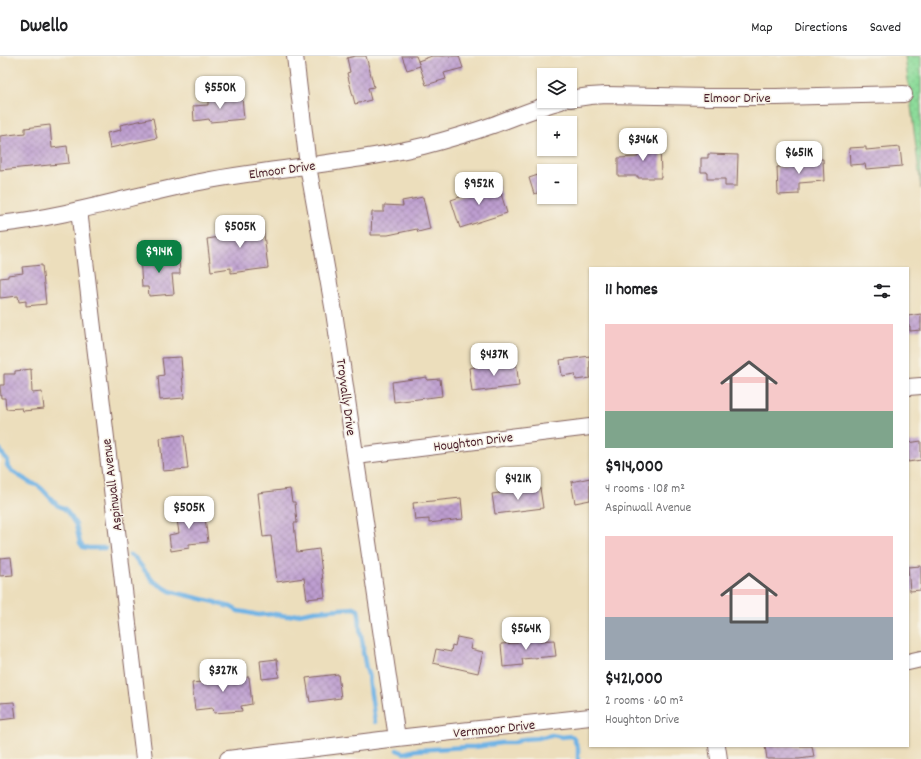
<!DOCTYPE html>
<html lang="en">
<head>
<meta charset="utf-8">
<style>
  body { margin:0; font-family:Dekko,sans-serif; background:#f2f2f2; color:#202124; height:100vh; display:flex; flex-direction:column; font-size:15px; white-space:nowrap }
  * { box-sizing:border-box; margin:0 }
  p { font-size:13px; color:#757577 }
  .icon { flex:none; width:22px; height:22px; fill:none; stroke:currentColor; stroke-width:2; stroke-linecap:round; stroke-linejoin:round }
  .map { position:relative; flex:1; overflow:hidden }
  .panel { position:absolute; left:589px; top:211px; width:320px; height:480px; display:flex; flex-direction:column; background:#fff; border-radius:0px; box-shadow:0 1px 3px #0004 }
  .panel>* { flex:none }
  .fabs { position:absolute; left:537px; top:12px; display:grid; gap:8px }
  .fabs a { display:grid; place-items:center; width:40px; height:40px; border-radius:0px; background:#fff; box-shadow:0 1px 3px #0004; font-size:20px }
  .price { position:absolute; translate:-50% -34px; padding:0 9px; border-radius:8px; background:#fff; color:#222; font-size:13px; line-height:26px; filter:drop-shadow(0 1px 2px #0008) }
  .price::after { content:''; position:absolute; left:50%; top:24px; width:12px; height:9px; margin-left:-6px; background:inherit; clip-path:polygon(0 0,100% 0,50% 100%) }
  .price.on { background:#0b8043; color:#fff }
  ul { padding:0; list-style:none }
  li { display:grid; align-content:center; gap:8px; height:212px; padding:0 16px }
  li span { display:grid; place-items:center; height:124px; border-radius:0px; color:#555 }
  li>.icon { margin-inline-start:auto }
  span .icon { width:72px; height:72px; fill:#fffc; stroke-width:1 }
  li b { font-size:17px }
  h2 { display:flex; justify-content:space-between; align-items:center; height:48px; padding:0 16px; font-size:17px }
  header { display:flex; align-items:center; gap:24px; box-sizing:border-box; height:56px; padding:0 20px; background:#fff; border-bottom:1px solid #e0e0e0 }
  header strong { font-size:19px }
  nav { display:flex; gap:22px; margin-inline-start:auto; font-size:14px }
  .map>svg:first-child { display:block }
  .park { fill:url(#park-dots); stroke:#6c7d62 }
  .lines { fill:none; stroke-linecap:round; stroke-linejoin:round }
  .stream { stroke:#6fb3e5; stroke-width:4.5 }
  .building { fill:url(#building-cross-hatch) }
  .minor-casing { stroke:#83625e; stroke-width:18 }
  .minor { stroke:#fff; stroke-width:16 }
  .labels { text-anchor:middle; stroke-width:3; stroke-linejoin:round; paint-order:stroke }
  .street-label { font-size:14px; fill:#4a1f2b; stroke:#f7f3e8 }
</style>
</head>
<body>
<header>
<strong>Dwello</strong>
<nav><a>Map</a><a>Directions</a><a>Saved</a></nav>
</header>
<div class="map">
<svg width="921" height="703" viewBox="0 0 921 703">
  <defs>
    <pattern id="park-dots" width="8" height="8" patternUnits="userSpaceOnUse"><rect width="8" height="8" fill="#8ddb9a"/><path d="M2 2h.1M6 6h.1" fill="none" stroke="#7bbc85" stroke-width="1.8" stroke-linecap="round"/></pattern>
    <pattern id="building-cross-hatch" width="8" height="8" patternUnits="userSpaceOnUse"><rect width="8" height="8" fill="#bd9ed0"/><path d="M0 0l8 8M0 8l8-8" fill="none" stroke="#9c80a9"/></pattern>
  </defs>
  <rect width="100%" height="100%" fill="#f7f3e8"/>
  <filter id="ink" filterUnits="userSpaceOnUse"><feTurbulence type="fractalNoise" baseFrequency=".025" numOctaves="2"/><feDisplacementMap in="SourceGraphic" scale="8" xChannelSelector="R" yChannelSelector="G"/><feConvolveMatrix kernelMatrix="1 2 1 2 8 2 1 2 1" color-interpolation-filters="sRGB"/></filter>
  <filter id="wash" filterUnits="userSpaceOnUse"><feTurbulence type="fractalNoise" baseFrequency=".012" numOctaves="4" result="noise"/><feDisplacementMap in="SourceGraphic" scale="16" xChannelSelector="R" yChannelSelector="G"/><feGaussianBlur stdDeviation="0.9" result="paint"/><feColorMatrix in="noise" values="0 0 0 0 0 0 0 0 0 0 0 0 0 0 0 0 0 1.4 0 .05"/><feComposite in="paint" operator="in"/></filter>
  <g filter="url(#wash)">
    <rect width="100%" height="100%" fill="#ecdebc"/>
    <!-- park -->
    <path class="park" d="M905,0h16v133z"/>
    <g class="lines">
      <!-- stream -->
      <path class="stream" d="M0,393l4,8 4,4 -1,4 2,3 4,4 18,11 6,2 5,4 15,16 8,4 6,8 5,8 4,18 3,4 6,1h17
        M130,499l5,3 18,23 17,10 7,2 38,9 4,2 12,3 7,4 7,1 13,3 16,-1 13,2 27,-5 40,-3 4,2 1,4 1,16 3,15v7l3,16 3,9 2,17 4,28
        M397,694l7,3 12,-3 50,-3h9l26,-4h13l9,-4 14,-1 15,-3 10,2 8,-1 3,1 5,11v11"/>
    </g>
    <g id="blocks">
      <!-- building -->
      <path class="building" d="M356,0h10l8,31 -6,1 3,12 -16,4 -8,-31 3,-1 -3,-14z
        M402,0h14l4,10 -13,4z
        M432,0h27l4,12 -19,5 2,6 -20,6 -8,-24z
        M242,41l2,22 -34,3 -1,-3 -15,2 -1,-15 15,-1v-5z
        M153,62l4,20 -47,10 -3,-15 14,-3 -1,-5z
        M50,69l2,23 15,-2 2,17 -69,7v-34l25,-3v-5z
        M660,86l1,36h-23v-2h-20v-18l20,-1 -1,-14z
        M866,91v3l34,-3 2,19 -36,3 -1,-5 -15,1 -1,-17z
        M708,98l30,1 -1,31h-12v-7h-18v-7h-6v-14h7z
        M823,103l1,22 -25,2v11l-21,1 -1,-28h9v-6z
        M544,117v18l-10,3 -5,-16z
        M498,128l9,29 -47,15 -9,-28z
        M423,141l7,32 -12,3 -1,-3 -29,6h-17l1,-23h12v-7l19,1 -1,-5z
        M262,161l6,51 -37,5v-5l-20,3 -4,-32 20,-3 -1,-7 21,-3v-7z
        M157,199l1,4 21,-2 1,17h-8l2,20 -25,2 -1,-9h-6l-2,-31z
        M42,209l4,39 -20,2v-5l-7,1 -1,-6 -18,2v-20l8,-1v-2l15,-2 -1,-6z
        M921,258v16l-11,1v-5h-2v-10z
        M590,300v22l-14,2 -1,-6 -13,2 -2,-16z
        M181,301l3,41 -24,2 -2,-24 6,-1 -2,-17z
        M516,305l3,25 -47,6 -3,-24z
        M31,313l1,24 10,-1 2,17 -21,2 -1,-3 -16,1 -1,-11h-4l-1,-13h4v-11h11v-3z
        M427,321v3l13,-1 2,17 -48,6 -2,-20z
        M184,379l4,34 -25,2 -3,-33z
        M921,385v19l-13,2v-19z
        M590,422v22l-15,3 -4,-21z
        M540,432l3,20 -48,6 -3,-20z
        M290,433l2,13h3l2,21h-3l3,29 22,-3 6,48 -18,2 -3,-21 -27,4 -6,-46 -8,1 -5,-44z
        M461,442l2,21 -34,4v-4l-14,1 -2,-17z
        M204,453l4,33 -19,2v4l-18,3 -2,-16 10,-2 -3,-20z
        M11,501l2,18 -13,1v-18z
        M921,510v24l-11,1 -2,-24z
        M457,581l15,3 -2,9 13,3 -5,21 -45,-10 3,-14 15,3 1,-7 3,1z
        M539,582l1,3 14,-1 2,16 -34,3 1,6 -20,2 -2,-23 16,-1v-3z
        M277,603l2,18 -17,2 -2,-18z
        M236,615l1,7 12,-1 3,27 -11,2 1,5 -28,2 -1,-5 -18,2 -3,-27 18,-2v-7z
        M338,618l3,24 -31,4 -4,-24z
        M14,646l2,16 -16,2v-17z
        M765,690h47l2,11 -15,2h-32z"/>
    </g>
  </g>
  <g filter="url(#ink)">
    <use href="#blocks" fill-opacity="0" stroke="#83625e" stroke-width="1"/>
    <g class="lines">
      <defs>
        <path id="minor" d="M295,0l13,110 26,146 63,426
          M570,43l20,-3 16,-1 102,2h68l128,-3
          M79,154l65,549
          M0,168c72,-8 140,-31 210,-44 71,-13 143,-17 213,-34 23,-6 47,-13 70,-21 22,-8 45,-18 68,-24
          M908,331l13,-1
          M356,400l234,-29
          M908,606l13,-3
          M717,690l2,13
          M228,703l169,-21 193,-21"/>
      </defs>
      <!-- minor casing -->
      <use href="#minor" class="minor-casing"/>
      <!-- minor -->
      <use href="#minor" class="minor"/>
    </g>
  </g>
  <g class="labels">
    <!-- street labels -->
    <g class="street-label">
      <text x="737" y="46">Elmoor Drive</text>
      <text transform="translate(282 113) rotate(-8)" y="5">Elmoor Drive</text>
      <text transform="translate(347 341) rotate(82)" y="5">Troyvally Drive</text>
      <text transform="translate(473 385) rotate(-7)" y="5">Houghton Drive</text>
      <text transform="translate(111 429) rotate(-97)" y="5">Aspinwall Avenue</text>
      <text transform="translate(494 672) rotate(-6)" y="5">Vernmoor Drive</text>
    </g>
  </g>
</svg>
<div class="fabs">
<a><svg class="icon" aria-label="layers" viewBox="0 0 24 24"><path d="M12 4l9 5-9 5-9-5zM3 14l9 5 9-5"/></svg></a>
<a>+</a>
<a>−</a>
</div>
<b class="price" style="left:220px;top:54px">$550K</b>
<b class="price" style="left:643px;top:106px">$346K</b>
<b class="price" style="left:799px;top:119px">$651K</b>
<b class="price" style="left:479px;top:150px">$952K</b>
<b class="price" style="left:240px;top:193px">$505K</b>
<b class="price on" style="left:159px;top:218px">$914K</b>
<b class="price" style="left:494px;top:321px">$437K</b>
<b class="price" style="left:518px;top:445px">$421K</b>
<b class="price" style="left:189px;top:474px">$505K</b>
<b class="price" style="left:526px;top:595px">$564K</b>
<b class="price" style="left:223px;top:637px">$327K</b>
<section class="panel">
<h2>11 homes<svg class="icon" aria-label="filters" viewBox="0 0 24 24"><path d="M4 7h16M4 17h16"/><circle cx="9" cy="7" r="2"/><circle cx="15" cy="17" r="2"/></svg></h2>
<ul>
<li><span style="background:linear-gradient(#f6c9c9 70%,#7fa58c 0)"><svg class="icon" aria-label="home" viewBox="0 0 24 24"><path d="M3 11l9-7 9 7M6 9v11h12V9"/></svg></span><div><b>$914,000</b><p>4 rooms · 108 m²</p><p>Aspinwall Avenue</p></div></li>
<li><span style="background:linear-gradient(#f6c9c9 65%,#9aa5b1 0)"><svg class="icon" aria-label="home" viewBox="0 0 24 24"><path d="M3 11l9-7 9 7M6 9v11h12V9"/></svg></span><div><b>$421,000</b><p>2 rooms · 60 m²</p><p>Houghton Drive</p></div></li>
</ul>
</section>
</div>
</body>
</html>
